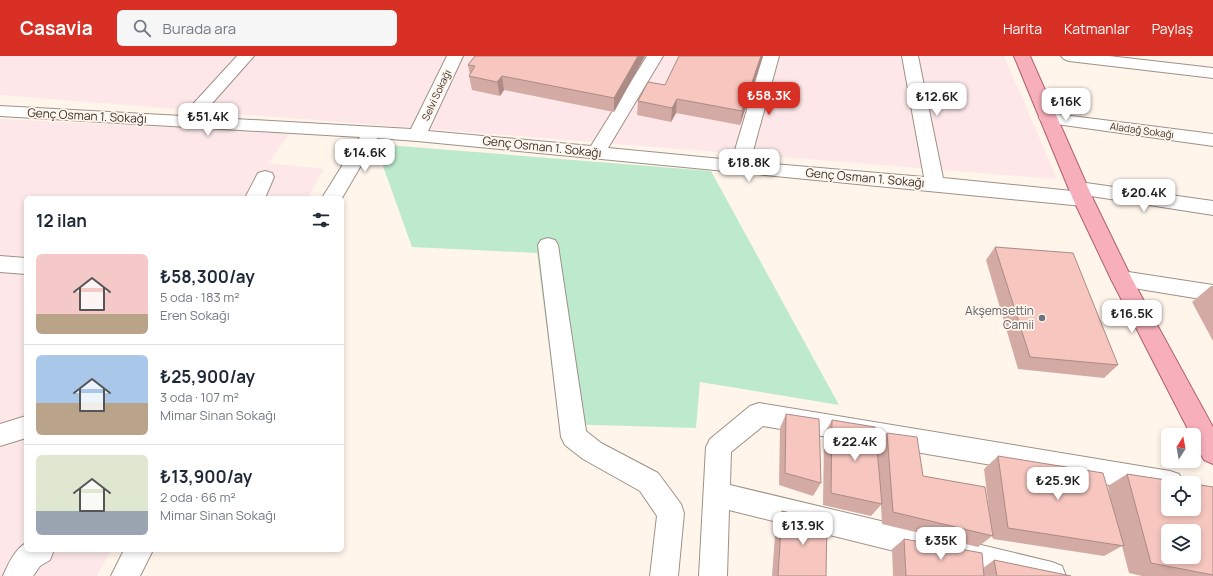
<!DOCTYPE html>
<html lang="tr">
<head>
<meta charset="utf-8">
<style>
  body { margin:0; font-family:Manrope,sans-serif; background:#f6f6f7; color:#1f2937; height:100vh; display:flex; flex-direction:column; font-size:15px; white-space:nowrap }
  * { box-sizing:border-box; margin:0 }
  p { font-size:13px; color:#747a83 }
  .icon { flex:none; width:22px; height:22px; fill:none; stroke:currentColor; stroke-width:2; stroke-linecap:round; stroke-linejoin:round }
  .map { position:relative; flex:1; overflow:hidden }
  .drawer { position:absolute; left:24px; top:140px; width:320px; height:356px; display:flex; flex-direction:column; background:#fff; border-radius:6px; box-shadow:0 2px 6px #0003 }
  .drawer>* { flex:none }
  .needle { width:26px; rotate:11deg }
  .tools { position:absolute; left:1161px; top:372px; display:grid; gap:8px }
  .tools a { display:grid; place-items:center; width:40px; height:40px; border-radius:6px; background:#fff; box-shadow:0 2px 6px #0003; font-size:20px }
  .price { position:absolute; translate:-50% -34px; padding:0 9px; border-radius:8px; background:#fff; color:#222; font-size:13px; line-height:26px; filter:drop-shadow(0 1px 2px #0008) }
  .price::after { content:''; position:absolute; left:50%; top:24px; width:12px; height:9px; margin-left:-6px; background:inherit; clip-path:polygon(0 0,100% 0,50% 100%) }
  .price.active { background:#d93025; color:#fff }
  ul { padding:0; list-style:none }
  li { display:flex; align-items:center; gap:12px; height:100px; padding:0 12px }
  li+li { border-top:1px solid #e0e1e3 }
  li span { display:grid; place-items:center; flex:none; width:112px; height:80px; border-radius:6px; color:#555 }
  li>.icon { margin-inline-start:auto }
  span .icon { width:48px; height:48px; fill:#fffc; stroke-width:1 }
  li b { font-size:17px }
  h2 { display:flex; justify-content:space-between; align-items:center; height:48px; padding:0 12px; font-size:17px }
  header { display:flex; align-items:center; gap:24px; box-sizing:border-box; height:56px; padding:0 20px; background:#d93025; color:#fff }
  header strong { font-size:19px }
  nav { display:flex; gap:22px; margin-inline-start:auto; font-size:14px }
  .search { width:280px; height:36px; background:#f6f6f7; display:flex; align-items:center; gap:10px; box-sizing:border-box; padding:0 14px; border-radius:6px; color:#747a83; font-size:15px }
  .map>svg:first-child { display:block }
  .industrial { fill:#fde7e8 }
  .green { fill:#bdeacd }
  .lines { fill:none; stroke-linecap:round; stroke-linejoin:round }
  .minor-casing { stroke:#9d9187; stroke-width:2 }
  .major-casing { stroke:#b1606c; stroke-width:2 }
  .minor { fill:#fff; fill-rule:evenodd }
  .major { fill:#f7afbb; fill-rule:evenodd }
  .wall { fill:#d4aaa4 }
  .shaded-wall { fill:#ac8b86 }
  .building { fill:#f6c6bf; stroke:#ac8b86; fill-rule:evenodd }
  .worship-dot { fill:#6b7280; stroke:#fff5eb; stroke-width:1.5 }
  .labels { text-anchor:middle; stroke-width:3.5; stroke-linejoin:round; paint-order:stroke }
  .far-street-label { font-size:10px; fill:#37322e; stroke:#fff5eb }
  .street-label { font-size:12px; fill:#37322e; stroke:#fff5eb }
  .worship-label { font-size:12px; fill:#5b616d; stroke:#fff5eb; text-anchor:end }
</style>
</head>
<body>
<header>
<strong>Casavia</strong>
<div class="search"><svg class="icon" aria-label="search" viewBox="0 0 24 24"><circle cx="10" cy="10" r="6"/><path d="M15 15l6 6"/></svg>Burada ara</div>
<nav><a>Harita</a><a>Katmanlar</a><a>Paylaş</a></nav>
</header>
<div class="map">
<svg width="1213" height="520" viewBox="0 0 1213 520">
  <rect width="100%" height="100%" fill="#fff5eb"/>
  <!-- industrial -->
  <path class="industrial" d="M0,0h1004l53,123 -1057,-84z
    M0,63l290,14 -22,30 56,6 -16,29h-282v352h85l-14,26h-97z"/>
  <!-- green -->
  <path class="green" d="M375,88l336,27 128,234 -139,-23 -4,46 -137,-4 -22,-171 -125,-6z"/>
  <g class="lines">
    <defs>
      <path id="minor" d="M237,0h17l-54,61 211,12 36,-73h16l-35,75 163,15 56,-90h16l-55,92 124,12 31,-104h16l-29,106 174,15 -22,-121h16l25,122 129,13 -2,-3 2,-5 7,-1 134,19v14l-122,-19 2,3 -3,5 -7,2 -666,-65 -40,-3 -35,60h-20l38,-61 -360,-21v-10l182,10z
        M1061,0h48l104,12v10l-144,-17 -5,-2z
        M1048,57l165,21v12l-171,-24 -3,-4 3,-4z
        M265,115l7,2 2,4 -9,21h-20l13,-25z
        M548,182l7,2 3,5 28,186 15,12 57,30 23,31 3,9 -6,63h-28l7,-60 -17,-25 -57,-32 -18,-14 -4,-8 -23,-192 3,-5z
        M0,200l26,2v16l-26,-2z
        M1122,215l91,14v16l-98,-16 -4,-6 4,-6z
        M759,347l411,68 9,3 4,9h-15v12l-405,-69 -32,26 -1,33 322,77 10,4 4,10h-71l-266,-66 -2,66h-28l7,-129 4,-8 40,-33z
        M26,360v22l-26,8v-22z
        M26,487v7h28l-4,10 -10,6 -7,10h-30c5,-12 12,-27 23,-33z
        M124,494h29l-13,26h-29z"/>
      <path id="major" d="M1014,0h16l63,143 39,80 81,148v37l-9,-4 -10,-19v-6h-3l-80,-156 -38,-80z"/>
    </defs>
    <!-- minor casing -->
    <use href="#minor" class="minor-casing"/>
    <!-- major casing -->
    <use href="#major" class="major-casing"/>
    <!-- minor -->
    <use href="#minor" class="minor"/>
    <!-- major -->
    <use href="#major" class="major"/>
  </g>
  <!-- wall -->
  <path class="wall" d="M475,0h170l-31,56 -110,-22 -4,6 -28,-6 -3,-14 1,-1 -2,-10z
    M679,0h84l-23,69 -64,-12 -5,9 -34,-7 1,-14 27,-16z
    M995,191l123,118 -14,13 -86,-9 -32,-109z
    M1211,230h2v55l-21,-39z
    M786,358l35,69 -8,13 -34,-11 1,-57z
    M832,364l47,53 -2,-27 10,-13 36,43 68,49 -7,-56 14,-13 113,45 -3,-15 19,-12 86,13v89h-71l-13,-3 -7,-27 -18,10 -111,-17 -1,-3 -14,11 -96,-23 -1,-19 -10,11 -48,-11 1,-71z
    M782,455l44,65h-54l4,-54z
    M904,483l79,29 11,-8 77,16h-178l-1,-27z"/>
  <!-- shaded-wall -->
  <path class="shaded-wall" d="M638,0h7l-31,56v-14z
    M761,0h2l-23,69 2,-14z
    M502,20l2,14 -4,6 -3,-14z
    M677,43l-1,14 -5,9 1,-14z"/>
  <!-- building -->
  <path class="building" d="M475,0h163l-24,42 -112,-22 -5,6 -28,-6 6,-10 -7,-1z
    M679,0h82l-19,55 -65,-12 -5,9 -34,-7 10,-19 17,3z
    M995,191l78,6 45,112 -88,-8z
    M786,358l33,5 2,64 -36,-10z
    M832,364l43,7 7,77 -51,-11z
    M887,377l30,4 6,39 62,11 8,49 -100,-24z
    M998,400l105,17 21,73 -116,-18z
    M1127,418l58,9h-17v26h26v-25l19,3v88l-62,-12zM1168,475h26v26h-26z
    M782,455l45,11 -1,54h-48z
    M904,483l78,14 2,23h-78z
    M994,504l77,16h-74z"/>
  <!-- markers -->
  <circle class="worship-dot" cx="1042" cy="262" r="4"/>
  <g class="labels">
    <!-- far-street labels -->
    <g class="far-street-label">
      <text transform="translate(436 39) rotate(-65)" y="4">Selvi Sokağı</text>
      <text transform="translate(1142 74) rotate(8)" y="4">Aladağ Sokağı</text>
    </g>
    <!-- street labels -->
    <g class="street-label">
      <text transform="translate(87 60) rotate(3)" y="4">Genç Osman 1. Sokağı</text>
      <text transform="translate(542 91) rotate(6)" y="4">Genç Osman 1. Sokağı</text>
      <text transform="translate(865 122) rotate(5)" y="4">Genç Osman 1. Sokağı</text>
    </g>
    <!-- worship labels -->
    <g class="worship-label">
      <text x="1034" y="259">Akşemsettin<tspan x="1034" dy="14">Camii</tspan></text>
    </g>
  </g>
</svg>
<div class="tools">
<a><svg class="needle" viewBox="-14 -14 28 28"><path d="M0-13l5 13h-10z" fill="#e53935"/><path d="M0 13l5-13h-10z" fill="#747a83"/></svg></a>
<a><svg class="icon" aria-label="locate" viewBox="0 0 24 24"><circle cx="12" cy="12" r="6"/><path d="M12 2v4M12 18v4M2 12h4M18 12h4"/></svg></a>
<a><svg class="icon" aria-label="layers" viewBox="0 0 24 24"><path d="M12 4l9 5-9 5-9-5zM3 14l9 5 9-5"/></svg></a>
</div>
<b class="price active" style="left:769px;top:60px">₺58.3K</b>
<b class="price" style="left:937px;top:61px">₺12.6K</b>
<b class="price" style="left:1066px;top:66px">₺16K</b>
<b class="price" style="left:208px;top:81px">₺51.4K</b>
<b class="price" style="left:365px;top:117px">₺14.6K</b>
<b class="price" style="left:749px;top:127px">₺18.8K</b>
<b class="price" style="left:1144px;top:157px">₺20.4K</b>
<b class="price" style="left:1132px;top:278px">₺16.5K</b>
<b class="price" style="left:855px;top:406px">₺22.4K</b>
<b class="price" style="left:1058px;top:445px">₺25.9K</b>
<b class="price" style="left:803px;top:490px">₺13.9K</b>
<b class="price" style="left:941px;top:505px">₺35K</b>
<section class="drawer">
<h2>12 ilan<svg class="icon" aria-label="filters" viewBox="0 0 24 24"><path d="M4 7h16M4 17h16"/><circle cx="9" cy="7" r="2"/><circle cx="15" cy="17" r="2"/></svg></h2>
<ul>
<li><span style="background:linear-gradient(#f6c9c9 75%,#b9a48a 0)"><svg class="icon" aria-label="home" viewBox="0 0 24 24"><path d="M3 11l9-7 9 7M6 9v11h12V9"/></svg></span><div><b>₺58,300/ay</b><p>5 oda · 183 m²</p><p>Eren Sokağı</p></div></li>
<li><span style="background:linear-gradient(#a9c7e8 60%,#b9a48a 0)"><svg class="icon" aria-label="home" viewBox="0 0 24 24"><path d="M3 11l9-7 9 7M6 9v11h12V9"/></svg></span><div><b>₺25,900/ay</b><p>3 oda · 107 m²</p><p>Mimar Sinan Sokağı</p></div></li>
<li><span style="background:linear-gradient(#dfe7d0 70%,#9aa5b1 0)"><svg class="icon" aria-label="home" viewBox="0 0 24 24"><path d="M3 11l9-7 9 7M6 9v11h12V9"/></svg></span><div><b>₺13,900/ay</b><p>2 oda · 66 m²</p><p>Mimar Sinan Sokağı</p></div></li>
</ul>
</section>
</div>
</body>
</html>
